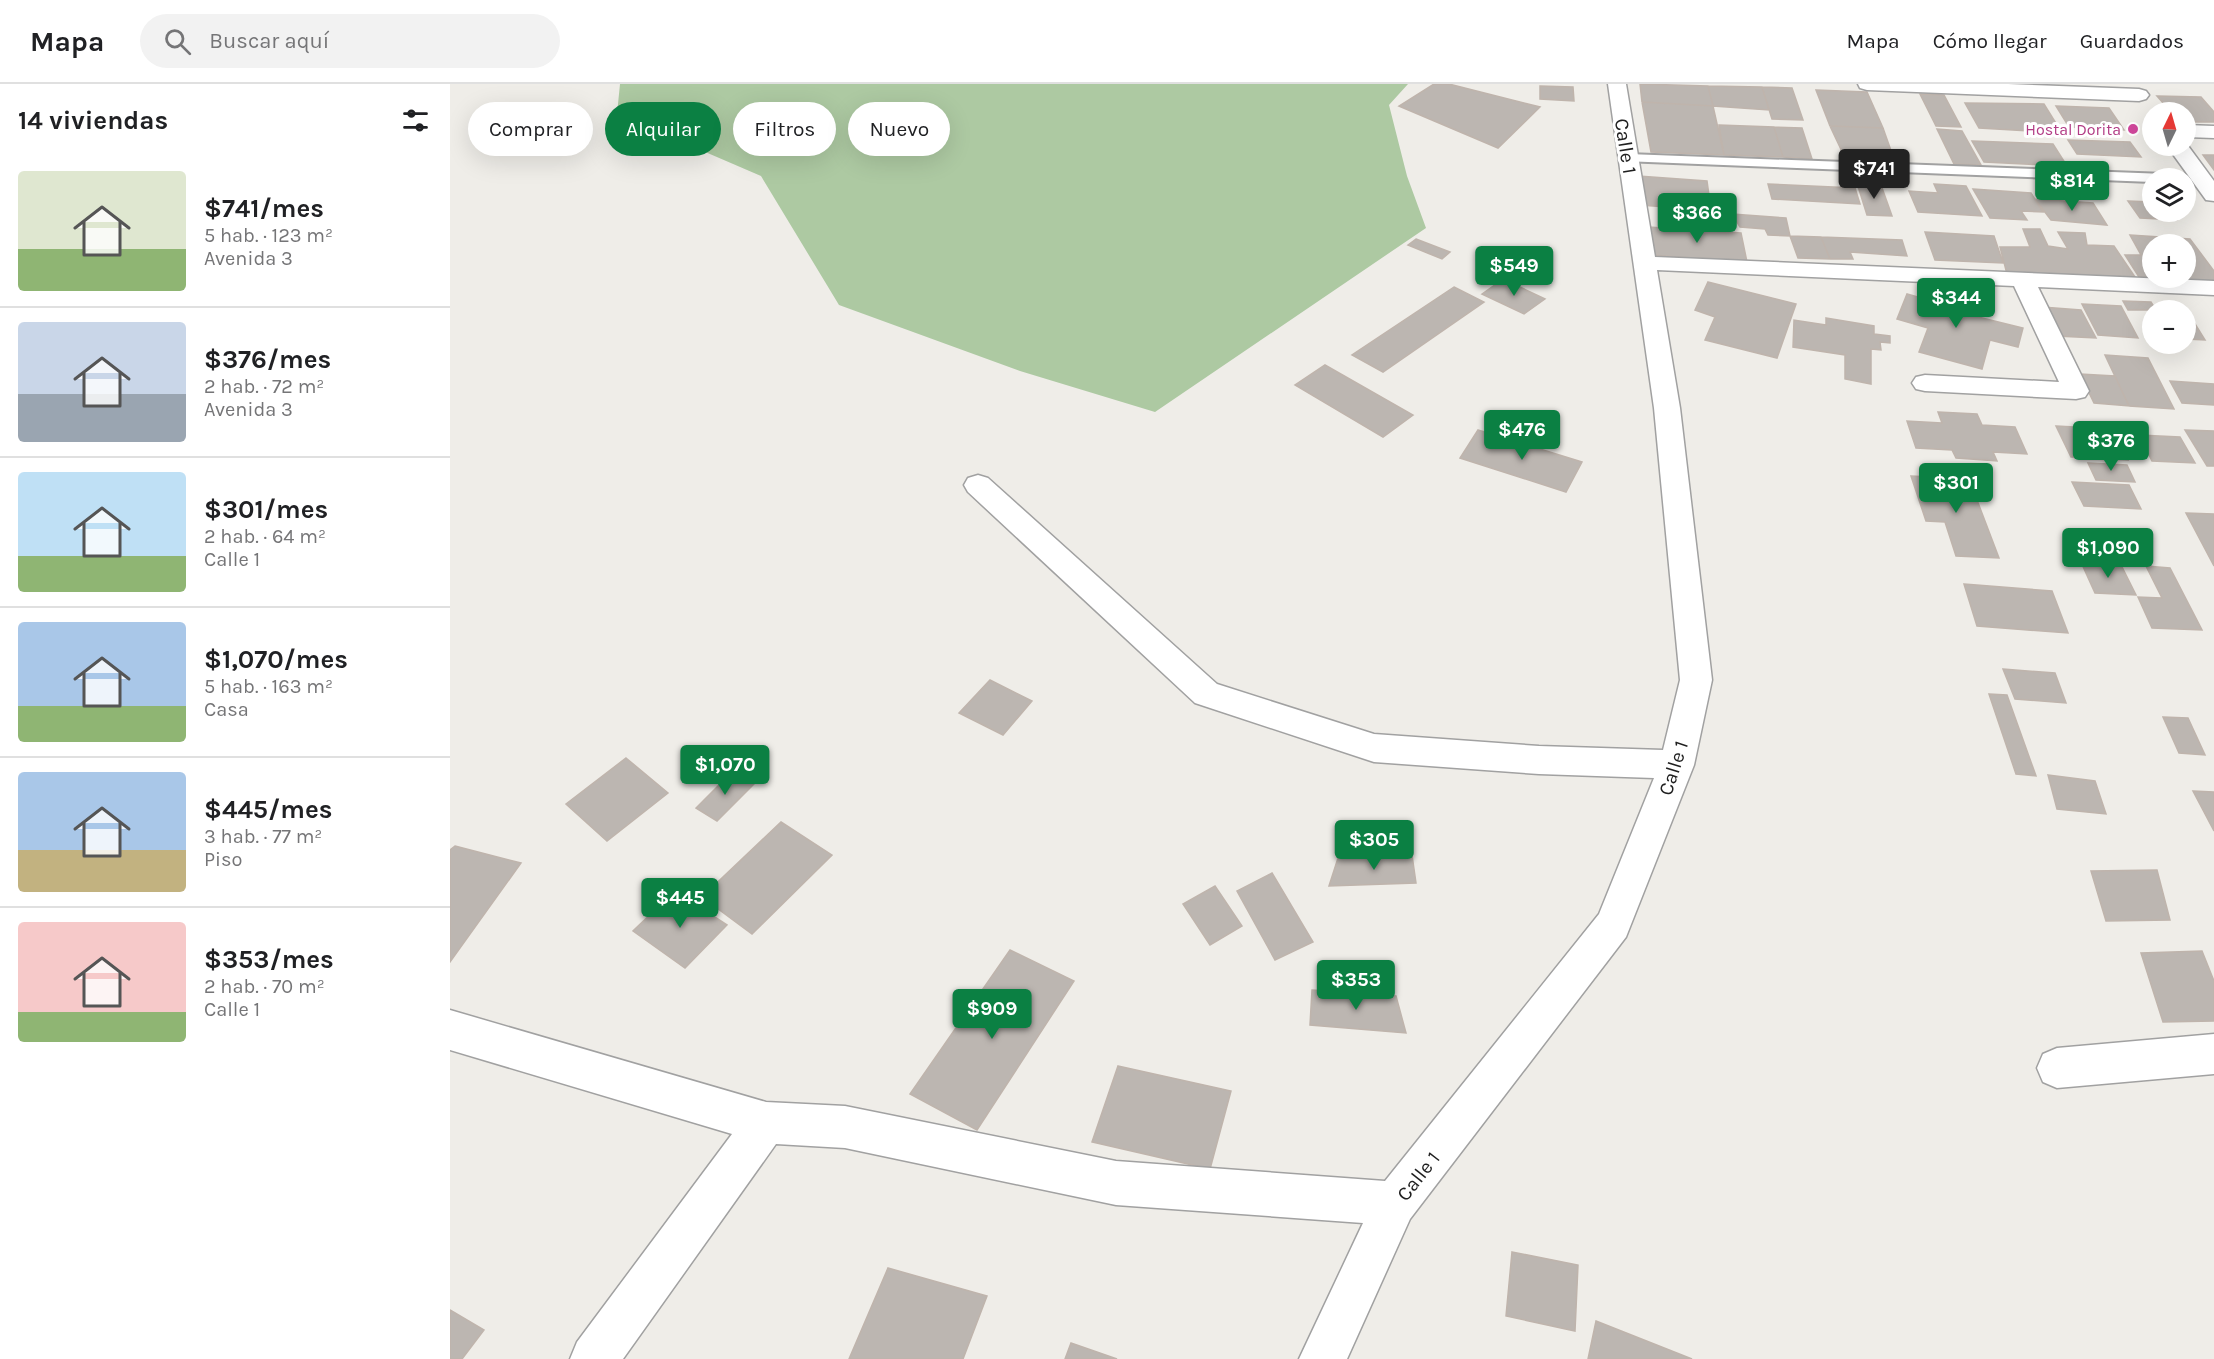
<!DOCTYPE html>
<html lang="es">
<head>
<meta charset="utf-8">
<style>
  body { margin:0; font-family:Karla,sans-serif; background:#f2f2f2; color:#202124; height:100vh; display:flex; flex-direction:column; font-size:22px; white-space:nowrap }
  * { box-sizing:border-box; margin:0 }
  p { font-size:20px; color:#757577 }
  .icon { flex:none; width:33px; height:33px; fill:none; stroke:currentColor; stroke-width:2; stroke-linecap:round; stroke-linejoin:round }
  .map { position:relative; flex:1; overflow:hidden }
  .side { display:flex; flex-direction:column; background:#fff; width:450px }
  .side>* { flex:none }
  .hud { position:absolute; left:18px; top:18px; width:570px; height:54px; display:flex; gap:12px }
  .needle { width:39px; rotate:5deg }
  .buttons { position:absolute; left:1692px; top:18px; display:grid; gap:12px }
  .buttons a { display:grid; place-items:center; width:54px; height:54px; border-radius:50%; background:#fff; box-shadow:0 6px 24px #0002; font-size:30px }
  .price { position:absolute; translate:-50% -51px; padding:0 14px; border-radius:6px; background:#0b8043; color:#fff; font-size:20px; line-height:39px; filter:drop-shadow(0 2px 3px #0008) }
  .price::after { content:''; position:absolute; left:50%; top:36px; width:18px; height:14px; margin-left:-9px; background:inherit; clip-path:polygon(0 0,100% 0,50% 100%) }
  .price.active { background:#222; color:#fff }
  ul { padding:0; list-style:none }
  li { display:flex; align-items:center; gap:18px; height:150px; padding:0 18px }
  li+li { border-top:2px solid #e0e0e0 }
  li span { display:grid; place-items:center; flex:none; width:168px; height:120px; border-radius:6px; color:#555 }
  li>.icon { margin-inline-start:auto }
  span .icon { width:72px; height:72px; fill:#fffc; stroke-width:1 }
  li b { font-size:26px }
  h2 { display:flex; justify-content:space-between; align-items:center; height:72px; padding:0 18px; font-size:26px }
  .chip { padding:0 21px; border-radius:27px; background:#fff; box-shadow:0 6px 24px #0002; font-size:21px; line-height:54px }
  .chip.active { background:#0b8043; color:#fff }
  header { display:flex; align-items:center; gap:36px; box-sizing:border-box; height:84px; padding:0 30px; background:#fff; border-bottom:2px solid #e0e0e0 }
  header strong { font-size:28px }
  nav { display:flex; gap:33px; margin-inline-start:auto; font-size:21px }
  .search { width:420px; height:54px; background:#f2f2f2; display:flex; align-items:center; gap:15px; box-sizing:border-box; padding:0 21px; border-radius:33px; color:#757577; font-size:22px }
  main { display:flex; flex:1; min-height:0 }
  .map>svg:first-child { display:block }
  .forest { fill:#adc9a2 }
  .building { fill:#bcb6b1; stroke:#bfb4ac; stroke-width:1.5; fill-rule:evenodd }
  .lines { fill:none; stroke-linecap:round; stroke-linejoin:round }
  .service-casing { stroke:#a1a1a1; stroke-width:4 }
  .minor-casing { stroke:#a1a1a1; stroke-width:3 }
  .service { fill:#fff; fill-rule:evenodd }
  .minor { fill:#fff; fill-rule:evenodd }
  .hotel-dot { fill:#d1479c; stroke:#fff; stroke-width:2 }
  .labels { text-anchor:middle; stroke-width:6; stroke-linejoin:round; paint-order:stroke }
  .far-hotel-label { font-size:16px; fill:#b23c85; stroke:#fff; text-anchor:end }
  .street-label { font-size:20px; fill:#202020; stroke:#fff }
</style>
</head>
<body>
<header>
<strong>Mapa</strong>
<div class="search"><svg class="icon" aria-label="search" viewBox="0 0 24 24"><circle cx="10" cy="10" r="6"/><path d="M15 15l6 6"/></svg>Buscar aquí</div>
<nav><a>Mapa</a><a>Cómo llegar</a><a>Guardados</a></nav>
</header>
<main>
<section class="side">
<h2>14 viviendas<svg class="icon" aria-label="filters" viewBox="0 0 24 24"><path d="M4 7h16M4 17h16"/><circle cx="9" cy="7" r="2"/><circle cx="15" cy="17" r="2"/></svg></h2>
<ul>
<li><span style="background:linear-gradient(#dfe7d0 65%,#8fb573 0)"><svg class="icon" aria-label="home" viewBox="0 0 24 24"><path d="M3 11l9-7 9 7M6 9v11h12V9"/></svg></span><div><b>$741/mes</b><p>5 hab. · 123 m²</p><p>Avenida 3</p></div></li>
<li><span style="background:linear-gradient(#c9d6e8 60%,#9aa5b1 0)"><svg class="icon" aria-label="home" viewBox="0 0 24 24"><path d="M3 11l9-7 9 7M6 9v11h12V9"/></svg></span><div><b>$376/mes</b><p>2 hab. · 72 m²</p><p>Avenida 3</p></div></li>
<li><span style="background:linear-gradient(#bfe0f5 70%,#8fb573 0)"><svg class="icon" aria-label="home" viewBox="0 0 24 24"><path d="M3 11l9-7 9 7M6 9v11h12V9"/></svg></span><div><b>$301/mes</b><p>2 hab. · 64 m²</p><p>Calle 1</p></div></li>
<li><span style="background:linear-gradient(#a9c7e8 70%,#8fb573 0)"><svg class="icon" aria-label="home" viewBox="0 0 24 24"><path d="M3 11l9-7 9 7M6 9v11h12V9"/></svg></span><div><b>$1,070/mes</b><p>5 hab. · 163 m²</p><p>Casa</p></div></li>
<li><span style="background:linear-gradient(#a9c7e8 65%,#c2b280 0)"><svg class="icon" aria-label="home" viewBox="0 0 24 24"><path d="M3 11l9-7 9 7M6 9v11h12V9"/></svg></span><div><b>$445/mes</b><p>3 hab. · 77 m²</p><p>Piso</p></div></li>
<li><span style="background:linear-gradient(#f6c9c9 75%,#8fb573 0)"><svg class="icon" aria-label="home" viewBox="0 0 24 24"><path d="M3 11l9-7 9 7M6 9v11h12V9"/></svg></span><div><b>$353/mes</b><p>2 hab. · 70 m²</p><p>Calle 1</p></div></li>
</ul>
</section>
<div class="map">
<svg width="1764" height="1275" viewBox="0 0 1764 1275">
  <rect width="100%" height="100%" fill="#efede8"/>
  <!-- forest -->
  <path class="forest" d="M170,0h788l-19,21 18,71 19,52 -271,184 -135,-41 -181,-66 -78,-129 -144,-62z"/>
  <!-- building -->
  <path class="building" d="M984,0h15l91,23 -42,41 -99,-42z
    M1190,0l68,2 5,20 -71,-4z
    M1090,2l33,1 1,14 -34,-2z
    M1258,2l54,1 7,23 -56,-4z
    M1312,3l30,1 11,32 -31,-1z
    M1366,6l51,2 16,36 -53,-2z
    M1470,10l24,1 17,32 -25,-1z
    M1707,12l44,1 13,15v10h-28v-10h-15z
    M1192,18l71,4 11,49 -73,-3z
    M1515,19l79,1 18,29 -83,-5z
    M1606,22l53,2 15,22 -55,-3z
    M1269,41l55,2 9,30 -59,-2z
    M1380,42l53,2 12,34 -49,-2z
    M1324,43l28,1 10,31 -29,-2z
    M1487,45l25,2 19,34 -27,-1z
    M1618,56l62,2 11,15 -64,-3z
    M1522,57l81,3 14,22 -83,-4z
    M1753,71h11v15z
    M1188,92l69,5 4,29 -72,-5z
    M1407,99l24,2 11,31 -25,-1z
    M1318,100l87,4 5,16 -88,-5z
    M1484,100l32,2 16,30 -64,-4 -9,-21 29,2z
    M1523,105l58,4 12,19 -22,-1 6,9 -37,-2z
    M1585,115l58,4 14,22 -56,-5z
    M1678,117l24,1v10h19l6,8 -37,-2z
    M1282,130l54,4 4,18 -22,-1 -3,-6 -25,-2z
    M1198,143l93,6 6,29 -96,-7z
    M1573,145h17l8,17 20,3 -10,-17 27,1 2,12 27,1 23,34 -130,-6 -7,-27h30z
    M1475,148l69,4 9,27 -68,-3z
    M1680,151l60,4 24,32v10l-75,-4 -14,-22h16zM1702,160h34v34h-34z
    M1340,152l31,1 9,22 -32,-1z
    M1371,153l81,3 5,16 -57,-4 3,7h-23z
    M966,155l34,13 -8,7 -34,-14z
    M1057,168l21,8 -11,10 -21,-8z
    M1053,195l42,20 -21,15 -42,-20z
    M1258,198l88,22 -19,54 -72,-18 10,-23 -20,-7z
    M1004,203l30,15 -101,70 -31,-17z
    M1489,208l39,10 -4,14 49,12 -5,19 -28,-7 -8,29 -63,-17 9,-24 -31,-9 10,-25 28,8z
    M1673,217l28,1 5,8h-28z
    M1632,220l39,2 17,32 -40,-3z
    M1592,223l39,3 15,28 -40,-2z
    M1376,234l48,8v8l16,2v7l-10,-1 1,8 -10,-1v35l-26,-5v-24l-52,-8 1,-27 32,5z
    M1736,234l6,1 13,21 -19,-1z
    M1655,271l43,3 26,51 -45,-3z
    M875,281l88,50 -30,22 -88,-52z
    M1630,290l35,2 14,30 -35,-3z
    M1720,297l44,3v21l-32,-2z
    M1488,328l39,2 5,11 33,2 12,27 -34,-2 4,9 -41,-3 -4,-8 -36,-2 -9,-27 35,2z
    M1606,342l56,3 16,31 -57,-3z
    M1028,346l104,32 -16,30 -106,-34z
    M1735,346l29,1v35h-7z
    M1689,351l41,2 15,26 -43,-2z
    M1638,379l39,2 8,17 -39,-2z
    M1461,392l58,3 30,79 -43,-2 -11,-34 -19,-1z
    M1622,398l57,3 12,24 -57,-3z
    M1736,429l28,1v52z
    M1631,478l40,3 15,30 -41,-2z
    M1696,482l24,2 32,62 -50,-2 -14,-31 24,1z
    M1514,500l88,7 16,42 -91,-7z
    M1553,585l52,4 11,30 -51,-4z
    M540,596l42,21 -29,34 -44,-22z
    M1539,610l18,1 29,81 -20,-2z
    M1713,633l25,1 17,37 -26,-2z
    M176,674l42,35 -61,48 -41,-37z
    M283,687l22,12 -38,38 -21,-13z
    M1598,691l47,6 11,33 -49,-5z
    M1743,707l21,1v39z
    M331,738l51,33 -80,79 -50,-37z
    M5,762l66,17 -71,99v-112z
    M962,771l4,28 -87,3 9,-28z
    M1707,786l13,50 -64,1 -15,-50z
    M822,789l41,69 -38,18 -38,-69z
    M765,802l27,40 -32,19 -27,-41z
    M225,807l52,34 -42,43 -52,-37z
    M560,866l64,31 -97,149 -67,-36z
    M1752,867l12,30v40l-51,1 -22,-69z
    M862,906l84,6 10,37 -96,-8z
    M668,982l113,25 -21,78 -118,-27z
    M1062,1168l66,13 -3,66 -69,-15z
    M438,1184l99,28 -24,63h-114z
    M0,1226l34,20 -22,29h-12z
    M1146,1237l96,38h-104z
    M621,1259l46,16h-52z"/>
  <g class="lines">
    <defs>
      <path id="service" d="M1178,70l537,20 7,4h-20v4l-529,-21 -2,-3 2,-3z"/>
      <path id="minor" d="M1158,0h18l29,173 559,24v14l-176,-8 51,104 -4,6 -9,2 -151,-8 -9,-2 -4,-6 4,-6 9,-2 134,7 -45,-96 -357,-16 23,138 32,272 -18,85 -68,172 -216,282 -63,140h-48l64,-136 -247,-18 -271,-57 -69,-4 -153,215h-53l7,-17 155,-208 -282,-84v-40l316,92 79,4 271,55 269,20 214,-267 55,-136 -115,-4 -165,-12 -179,-59 -227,-211 -4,-7 4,-7 10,-3 10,3 229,206 157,50 165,12 124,4 17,-70 -26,-272z
        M1408,0h150l131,5 7,2 3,4 -3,4 -7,2 -272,-11 -7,-2z
        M1736,41l28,1v12l-28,-1z
        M1736,59l28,38v20l-8,-1 -39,-54h19z
        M1764,950v40l-157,14 -14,-6 -6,-14 6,-14 14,-6z"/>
    </defs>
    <!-- service casing -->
    <use href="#service" class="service-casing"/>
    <!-- minor casing -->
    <use href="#minor" class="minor-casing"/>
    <!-- service -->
    <use href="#service" class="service"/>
    <!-- minor -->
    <use href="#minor" class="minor"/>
  </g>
  <!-- markers -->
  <circle class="hotel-dot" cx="1683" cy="45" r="6"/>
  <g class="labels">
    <!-- far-hotel labels -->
    <g class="far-hotel-label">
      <text x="1671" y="51">Hostal Dorita</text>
    </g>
    <!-- street labels -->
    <g class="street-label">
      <text transform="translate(1176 62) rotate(81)" y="7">Calle 1</text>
      <text transform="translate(1223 684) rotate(-72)" y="7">Calle 1</text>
      <text transform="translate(968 1092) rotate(-52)" y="7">Calle 1</text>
    </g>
  </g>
</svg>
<div class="buttons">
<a><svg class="needle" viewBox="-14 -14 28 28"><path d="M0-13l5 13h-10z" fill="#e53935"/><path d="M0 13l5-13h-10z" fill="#757577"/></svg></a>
<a><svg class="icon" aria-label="layers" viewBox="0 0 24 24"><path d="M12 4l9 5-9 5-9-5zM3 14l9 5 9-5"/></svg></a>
<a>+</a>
<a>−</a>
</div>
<b class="price active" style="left:1424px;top:116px">$741</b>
<b class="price" style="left:1622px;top:128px">$814</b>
<b class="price" style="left:1247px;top:160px">$366</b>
<b class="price" style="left:1064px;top:213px">$549</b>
<b class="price" style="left:1506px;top:245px">$344</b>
<b class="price" style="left:1072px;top:377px">$476</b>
<b class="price" style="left:1661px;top:388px">$376</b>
<b class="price" style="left:1506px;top:430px">$301</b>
<b class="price" style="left:1658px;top:495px">$1,090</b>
<b class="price" style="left:275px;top:712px">$1,070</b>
<b class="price" style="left:924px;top:787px">$305</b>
<b class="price" style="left:230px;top:845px">$445</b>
<b class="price" style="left:906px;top:927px">$353</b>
<b class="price" style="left:542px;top:956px">$909</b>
<div class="hud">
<a class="chip">Comprar</a>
<a class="chip active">Alquilar</a>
<a class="chip">Filtros</a>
<a class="chip">Nuevo</a>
</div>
</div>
</main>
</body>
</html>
